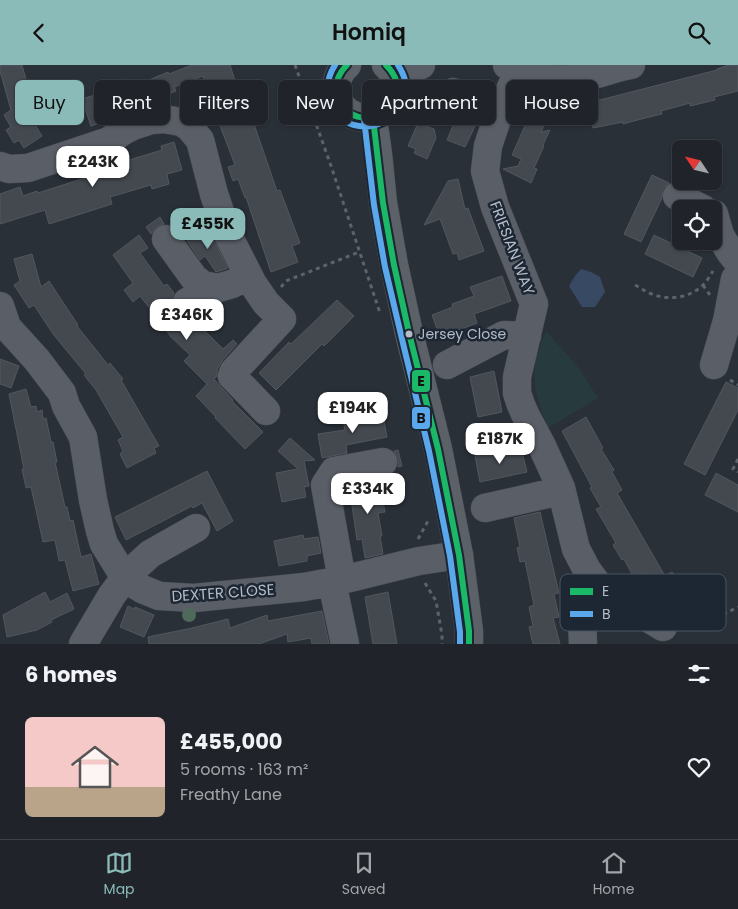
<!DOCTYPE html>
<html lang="en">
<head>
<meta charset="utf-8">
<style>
  body { margin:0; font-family:Poppins,sans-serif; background:#2d3036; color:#f1f3f6; height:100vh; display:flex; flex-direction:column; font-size:19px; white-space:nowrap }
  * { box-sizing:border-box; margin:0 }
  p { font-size:16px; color:#a2a4a8 }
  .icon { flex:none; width:28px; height:28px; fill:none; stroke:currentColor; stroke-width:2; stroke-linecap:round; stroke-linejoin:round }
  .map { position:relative; height:579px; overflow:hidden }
  .panel { display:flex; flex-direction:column; background:#20242a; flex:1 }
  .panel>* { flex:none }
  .banner { position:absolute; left:15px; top:15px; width:709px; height:45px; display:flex; gap:10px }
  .needle { width:32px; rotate:305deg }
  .controls { position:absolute; left:672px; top:75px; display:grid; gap:10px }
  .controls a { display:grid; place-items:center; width:50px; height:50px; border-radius:8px; background:#20242a; box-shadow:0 1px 4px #0004,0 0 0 1px #3d4147; font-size:25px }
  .price { position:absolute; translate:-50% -42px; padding:0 11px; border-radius:10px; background:#fff; color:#222; font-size:16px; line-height:32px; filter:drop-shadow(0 1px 2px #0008) }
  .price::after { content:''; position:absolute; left:50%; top:30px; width:15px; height:11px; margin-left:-8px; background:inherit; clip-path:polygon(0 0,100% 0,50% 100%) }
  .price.active { background:#8bbbb9; color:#111 }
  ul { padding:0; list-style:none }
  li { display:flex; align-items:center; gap:15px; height:125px; padding:0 25px }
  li+li { border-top:1px solid #3d4147 }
  li span { display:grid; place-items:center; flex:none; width:140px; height:100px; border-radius:8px; color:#555 }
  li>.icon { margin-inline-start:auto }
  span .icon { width:60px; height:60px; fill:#fffc; stroke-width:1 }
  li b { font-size:21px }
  h2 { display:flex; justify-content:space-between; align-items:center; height:60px; padding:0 25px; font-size:21px }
  .tag { padding:0 18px; border-radius:8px; background:#20242a; box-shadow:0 1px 4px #0004,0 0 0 1px #3d4147; font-size:18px; line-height:45px }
  .tag.active { background:#8bbbb9; color:#111 }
  header { display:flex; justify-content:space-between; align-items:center; height:65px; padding:0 25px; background:#8bbbb9; color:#111; font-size:22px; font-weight:600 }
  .tab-bar { display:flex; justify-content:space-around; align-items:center; height:70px; border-top:1px solid #3d4147; background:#20242a; font-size:14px; color:#a2a4a8 }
  .tab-bar a { display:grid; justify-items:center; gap:2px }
  .tab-bar .active { color:#8bbbb9 }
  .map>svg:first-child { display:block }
  .green { fill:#273a3e }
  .water { fill:#384963 }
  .building { fill:#444950; stroke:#52575f }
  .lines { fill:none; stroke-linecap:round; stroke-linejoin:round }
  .minor-casing { stroke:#484c53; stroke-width:29 }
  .major-casing { stroke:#484c55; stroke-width:29 }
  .path { stroke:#5d636a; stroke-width:3; stroke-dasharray:4 4; stroke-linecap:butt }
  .minor { stroke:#5a5e66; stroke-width:28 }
  .major { stroke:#5c6168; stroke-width:28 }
  .bus-1-casing { stroke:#1d2633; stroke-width:10 }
  .bus-2-casing { stroke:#1d2633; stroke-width:10 }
  .bus-1 { stroke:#1ab867; stroke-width:6 }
  .bus-2 { stroke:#5aa8eb; stroke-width:6 }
  .tree { fill:#4e6a5a }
  .bus-dot { fill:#b4bcc9; stroke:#1d2633; stroke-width:2 }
  .labels { text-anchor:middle; stroke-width:5; stroke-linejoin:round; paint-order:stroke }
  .bus-label { font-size:14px; fill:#b4bcc9; stroke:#1d2633; text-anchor:start }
  .street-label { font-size:15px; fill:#b4bcc9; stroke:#1d2633 }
  .key { fill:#1d2633; stroke:#4a5360; stroke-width:1 }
  .key-label { font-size:14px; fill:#b4bcc9 }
  .line-badge { stroke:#1d2633; stroke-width:2 }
  .pale-badge-label { font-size:14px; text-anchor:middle; font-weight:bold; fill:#111 }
</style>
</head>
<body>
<header><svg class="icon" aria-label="back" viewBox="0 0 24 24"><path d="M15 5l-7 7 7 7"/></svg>Homiq<svg class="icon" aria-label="search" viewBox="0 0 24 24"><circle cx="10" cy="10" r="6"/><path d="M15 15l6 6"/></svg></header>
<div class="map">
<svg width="738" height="579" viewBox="0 0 738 579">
  <rect width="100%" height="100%" fill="#2a3038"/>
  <!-- green -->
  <path class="green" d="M546,266l31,35 21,32 -50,30c-9,-24 -18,-48 -11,-74 3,-8 6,-15 9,-23z"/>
  <!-- water -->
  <path class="water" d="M581,204l10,3 9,5 5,15 -10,15h-13l-13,-21 6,-10z"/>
  <!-- building -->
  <path class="building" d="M0,0h22l5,18 5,-1 4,15 -16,4 22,35 -18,12 -5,-8 -5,3 -8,-13 5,-3 -7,-12 7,-5 -11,-39z
    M192,0h38l7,22 4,-1 36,105 3,-1 20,53 -8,3 6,16 -27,10 -25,-75 -1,1 -7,-19 -5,2 -5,-14 7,-2 -13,-34 -19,-55 -29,11 2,4 -10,4 3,7 -3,2h-12l-1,-4 -35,14 1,2 -5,2 -23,8 -5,-15 -15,5 -5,-18 15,-4 1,5 32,-10 -2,-5 15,-5 3,9 38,-16 1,2z
    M729,0h9v26l-24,6 1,3 -25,6v-3l-29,8 1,3 -17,4 -22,6v-2l-30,6 -5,-25 129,-33v-1z
    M533,27l22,10 -14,30 9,-2 -7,15 1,1 -10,22 3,1 -6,14 -28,-14 15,-3 3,-7 -9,-4 16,-36 -5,-2 3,-7h-1z
    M457,51l19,8 -11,23 -18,-7z
    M418,58l16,6 2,9 -9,21 -13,-6 2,-4 -8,-3z
    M174,77l8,28 -15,4 2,10 -17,5 -1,-4 -41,12 2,7 -63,20 -4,-14 -45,14v-30l20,-7 3,9 14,-5 1,2 59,-19 -1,-4 66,-20 -1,-4z
    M652,110l17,8 -6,6 -1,9 -21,44 -17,-8z
    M458,114l7,30 3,-1 16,43 -25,9 -2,-7 -4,1 -13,-35 -16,6 24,-44z
    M160,152l4,7 -7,3 -6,7 -5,-7z
    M205,163l8,11 15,29 -2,1 -10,3 -11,-16 -5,4 -13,-19z
    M139,170l9,13 -8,5 24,33 3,-2 7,9 -3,8 3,9 6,6 6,2 7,-2 8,11 22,22 10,-9 4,4 -15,17 -5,9v6l-3,3 19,21 -1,1 31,31 -18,17 -30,-31 1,-1 -20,-21 11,-12 -23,-23 6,-6 -20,-19 -17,-26 -1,1 -12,-15 -7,6 -9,-12 9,-7 -20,-28z
    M654,170l48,23 -9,19 -48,-23z
    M32,189l9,33 8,-6 29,44 -1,1 31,39 2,-2 13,16 -2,1 38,66 -5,2 2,5 -29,15 -7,-14 3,-3 -5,-11 5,-3 -27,-47 -12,-15 2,-1 -33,-40 -19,-29 -5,3 -15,-23 6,-4 -6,-22z
    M502,211l9,25 -37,13 3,9 -21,8 1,3 -16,6 -9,-25 21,-8 -1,-3 22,-8 -4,-9z
    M337,235l17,16 -30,30 -2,-2 -46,46 -17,-17 30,-31 2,2z
    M0,294l19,7 -8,22 -11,-4z
    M494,306l8,41 -24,5 -8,-40z
    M726,317l12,6v22l-33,65 -21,-11z
    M26,324l5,18 5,-1 1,6 5,-2 1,9 3,-1 5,24h2l4,20h-2l10,45h2l3,14 3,-1 8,37 10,-3 8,30 -26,7 -8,-31 -6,1 -4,-21 -12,2 -12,-55 -5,1 -4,-19h2l-15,-75z
    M382,346l5,26 -41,8 1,8 -25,5 -4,-24 27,-4 -2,-11z
    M586,352l17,31 -2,1 13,21 -2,2 10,18 -5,3 48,83 7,-4 10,17 -21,14 -19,-30 -8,5 -10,-19 -2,1 -9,-15 3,-2 -20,-34 5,-2 -11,-19 2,-1 -30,-56z
    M290,373l25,22 -11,1 5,25 -5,1 2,10 -24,5 -6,-29 22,-4 -20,-18z
    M521,383l6,24 -47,10 -5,-26 25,-5 1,2z
    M398,385l4,16 -4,1v-8l-4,-8z
    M207,406l26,50 -16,10 -15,-28 -9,5 -1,-2 -66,34 -11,-23z
    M716,408l22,12v27l-33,-17z
    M379,414l6,33 -7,1 4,23h-2l3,18 -18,4 -3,-19 -5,1 -7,-48h3l-1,-8z
    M540,447l19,81 -5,1 5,23 -6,1 7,26h-27l-4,-17 4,-1 -4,-19 5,-2 -9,-44 -5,1 -3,-14 3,-1 -6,-29z
    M303,470l1,4 14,-2 3,16 -14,3v5l-28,5 -5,-25z
    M45,527l5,10 17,-9 7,16 -23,11 1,2 -15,8 -30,7 -4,-22z
    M388,527l9,52h-24l-8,-47z
    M128,541l6,3 1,-2 19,8 -10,22 -24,-10z
    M322,546l7,33h-17l-1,-6 -23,4 -1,-8 -28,10h-110l-1,-7 44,-9 36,-9 2,9 37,-13 1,6z"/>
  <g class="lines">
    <defs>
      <path id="minor" d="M507,0c26,15 58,18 86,10 13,-3 25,-8 38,-10
        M518,7l-20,44 -10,30 -3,25 10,36 39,97 -17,73v16l4,12 5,11 16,30 19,42 15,61 11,21 15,20 61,37
        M395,11l17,-9 9,-2
        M421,34l12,5 20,-12 50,13
        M0,101l9,3 19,-1 81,-27 14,-10 10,-5 18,-6 13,-1 17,3 8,5 11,13 14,54 14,41 25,49 13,19 16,16 -48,52 -2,5 34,35
        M677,131l26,13
        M714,149l6,21 10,17 8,10
        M166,174l28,39 9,7 15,3 14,-4 17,-8
        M187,237l14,-8 2,-9
        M0,241l7,21 30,33 25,33 4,13 17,31 10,63 7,31 4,13 21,34 17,11 17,7 35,2 110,-11 38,-7 77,-19 40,-6
        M447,300l57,-30 23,1
        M714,300l13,-44 8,-42 3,-4
        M485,443l62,-14 14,-6
        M127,515l10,-14 13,-12 46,-26
        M342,515l-17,-95 9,-14 49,-9
        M332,517l13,62
        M83,579l29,-49 13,-17
        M583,579l-1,-27 20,-27"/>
      <path id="major" d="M347,0c-8,7 -12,17 -10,28 5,35 58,32 60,-4 0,-9 -4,-18 -11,-24
        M373,53l5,36 5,49 11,62 15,68 29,116 21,106 10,76v13"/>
    </defs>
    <!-- minor casing -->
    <use href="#minor" class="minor-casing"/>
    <!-- major casing -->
    <use href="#major" class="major-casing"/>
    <!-- path -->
    <path class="path" d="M295,0l35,98 50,150
      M635,220c6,3 11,7 17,9 17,7 39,4 52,-10 3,-3 6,-8 9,-13
      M703,220l7,10
      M281,222l5,-6 73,-29
      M730,315l8,5
      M738,394l-5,10 5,3
      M418,474l10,-18
      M425,518l11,18 6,34v9
      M677,544l13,-5 17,3 19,6 12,-6"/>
    <!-- minor -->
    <use href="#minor" class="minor"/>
    <!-- major -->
    <use href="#major" class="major"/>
    <defs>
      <path id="bus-1" d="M347,0c-9,9 -13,19 -9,31 16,48 86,6 48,-31
        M373,53l10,85 11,62 15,68 29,116 21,106 10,76v13"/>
      <path id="bus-2" d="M335,0c-8,12 -9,24 -4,37 17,51 101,14 67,-37
        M364,54l10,86 11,62 16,68 28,116 21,105 10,76v12"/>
    </defs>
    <!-- bus-1 casing -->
    <use href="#bus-1" class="bus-1-casing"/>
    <!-- bus-2 casing -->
    <use href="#bus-2" class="bus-2-casing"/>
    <!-- bus-1 -->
    <use href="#bus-1" class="bus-1"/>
    <!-- bus-2 -->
    <use href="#bus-2" class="bus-2"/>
  </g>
  <!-- trees -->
  <circle class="tree" cx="189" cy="550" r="7"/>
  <!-- markers -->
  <circle class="bus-dot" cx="409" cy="269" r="4.5"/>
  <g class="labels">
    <!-- bus labels -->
    <g class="bus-label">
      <text x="418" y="274">Jersey Close</text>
    </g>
    <!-- street labels -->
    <g class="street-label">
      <text transform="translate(512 183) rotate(69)" y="5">FRIESIAN WAY</text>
      <text transform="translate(223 528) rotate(-4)" y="5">DEXTER CLOSE</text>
    </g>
  </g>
  <!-- legend -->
  <rect x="560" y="509" width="166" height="57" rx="8" class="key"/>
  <rect x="570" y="523" width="23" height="7" fill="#1ab867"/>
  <rect x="570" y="546" width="23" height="6" fill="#5aa8eb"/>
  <g class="key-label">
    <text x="602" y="531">E</text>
    <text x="602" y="554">B</text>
  </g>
  <g class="line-badge">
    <rect x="411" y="304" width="20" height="24" rx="5" fill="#1ab867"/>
    <rect x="411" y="341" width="20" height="24" rx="5" fill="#5aa8eb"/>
  </g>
  <g class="pale-badge-label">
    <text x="421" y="321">E</text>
    <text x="421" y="358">B</text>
  </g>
</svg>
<div class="controls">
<a><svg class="needle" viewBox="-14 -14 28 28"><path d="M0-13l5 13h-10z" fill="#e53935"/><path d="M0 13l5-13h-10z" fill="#a2a4a8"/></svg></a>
<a><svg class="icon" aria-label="locate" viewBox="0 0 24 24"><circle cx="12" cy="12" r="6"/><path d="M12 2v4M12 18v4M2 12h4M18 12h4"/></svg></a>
</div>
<b class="price" style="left:93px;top:123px">£243K</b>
<b class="price active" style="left:208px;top:185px">£455K</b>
<b class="price" style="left:187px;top:276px">£346K</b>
<b class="price" style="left:353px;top:369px">£194K</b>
<b class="price" style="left:500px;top:400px">£187K</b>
<b class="price" style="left:368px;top:450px">£334K</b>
<div class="banner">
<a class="tag active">Buy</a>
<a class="tag">Rent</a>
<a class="tag">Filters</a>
<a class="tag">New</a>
<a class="tag">Apartment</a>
<a class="tag">House</a>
</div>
</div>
<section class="panel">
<h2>6 homes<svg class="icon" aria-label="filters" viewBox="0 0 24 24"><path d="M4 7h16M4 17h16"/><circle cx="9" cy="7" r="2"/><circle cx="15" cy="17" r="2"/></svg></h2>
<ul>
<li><span style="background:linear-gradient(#f6c9c9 70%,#b9a48a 0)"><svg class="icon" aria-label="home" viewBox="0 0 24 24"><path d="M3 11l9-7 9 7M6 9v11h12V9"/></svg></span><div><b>£455,000</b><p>5 rooms · 163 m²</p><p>Freathy Lane</p></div><svg class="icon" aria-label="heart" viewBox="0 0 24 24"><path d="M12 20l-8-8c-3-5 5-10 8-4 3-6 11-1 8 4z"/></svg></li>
</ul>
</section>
<nav class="tab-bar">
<a class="active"><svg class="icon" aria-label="map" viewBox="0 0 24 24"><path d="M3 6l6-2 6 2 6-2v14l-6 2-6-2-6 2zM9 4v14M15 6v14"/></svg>Map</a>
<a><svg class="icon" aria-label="saved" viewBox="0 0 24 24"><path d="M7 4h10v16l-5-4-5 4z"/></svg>Saved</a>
<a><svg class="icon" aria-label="home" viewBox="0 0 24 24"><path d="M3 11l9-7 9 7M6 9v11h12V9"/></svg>Home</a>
</nav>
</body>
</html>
